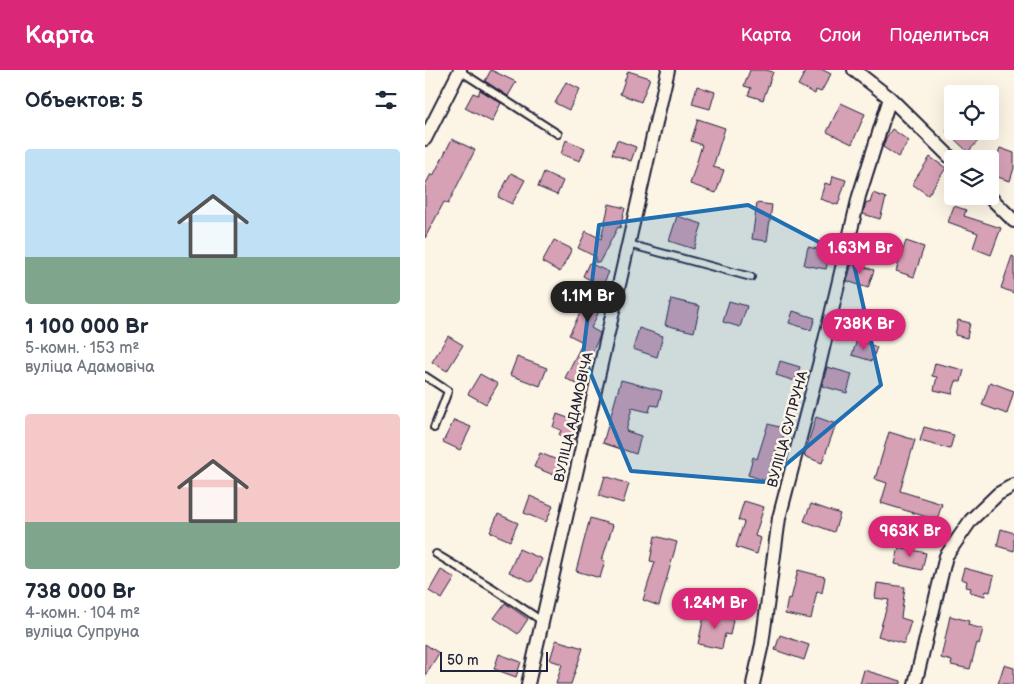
<!DOCTYPE html>
<html lang="ru">
<head>
<meta charset="utf-8">
<style>
  body { margin:0; font-family:"Balsamiq Sans",sans-serif; background:#f6f6f7; color:#1f2937; height:100vh; display:flex; flex-direction:column; font-size:19px; white-space:nowrap }
  * { box-sizing:border-box; margin:0 }
  p { font-size:16px; color:#747a83 }
  .icon { flex:none; width:28px; height:28px; fill:none; stroke:currentColor; stroke-width:2; stroke-linecap:round; stroke-linejoin:round }
  .map { position:relative; flex:1; overflow:hidden }
  .sheet { display:flex; flex-direction:column; background:#fff; width:425px }
  .sheet>* { flex:none }
  .tools { position:absolute; left:519px; top:15px; display:grid; gap:10px }
  .tools a { display:grid; place-items:center; width:55px; height:55px; border-radius:5px; background:#fff; box-shadow:0 5px 20px #0002; font-size:25px }
  .scale { position:absolute; left:15px; bottom:12px; width:108px; box-sizing:border-box; padding-left:5px; border:2px solid #22223b; border-top:0; font-size:14px; line-height:18px; white-space:nowrap; color:#22223b; -webkit-text-stroke:4px #fcf5e5; paint-order:stroke }
  .price { position:absolute; translate:-50% -42px; padding:0 11px; border-radius:18px; background:#db2777; color:#fff; font-size:16px; line-height:32px; filter:drop-shadow(0 1px 2px #0008) }
  .price::after { content:''; position:absolute; left:50%; top:30px; width:15px; height:11px; margin-left:-8px; background:inherit; clip-path:polygon(0 0,100% 0,50% 100%) }
  .price.current { background:#222; color:#fff }
  ul { padding:0; list-style:none }
  li { display:grid; align-content:center; gap:10px; height:265px; padding:0 25px }
  li span { display:grid; place-items:center; height:155px; border-radius:5px; color:#555 }
  li>.icon { margin-inline-start:auto }
  span .icon { width:90px; height:90px; fill:#fffc; stroke-width:1 }
  li b { font-size:21px }
  h2 { display:flex; justify-content:space-between; align-items:center; height:60px; padding:0 25px; font-size:21px }
  header { display:flex; align-items:center; gap:30px; box-sizing:border-box; height:70px; padding:0 25px; background:#db2777; color:#fff }
  header strong { font-size:24px }
  nav { display:flex; gap:28px; margin-inline-start:auto; font-size:18px }
  main { display:flex; flex:1; min-height:0 }
  .map>svg:first-child { display:block }
  .building { fill:#d6a0b5; stroke:#22223b }
  .lines { fill:none; stroke-linecap:round; stroke-linejoin:round }
  .service-casing { stroke:#22223b; stroke-width:10 }
  .minor-casing { stroke:#22223b; stroke-width:16 }
  .service { stroke:#fcf5e5; stroke-width:6 }
  .minor { stroke:#fcf5e5; stroke-width:12 }
  .marked { fill:#1f6fb2; fill-opacity:0.2; stroke:#1f6fb2; stroke-width:4; stroke-linejoin:round }
  .labels { text-anchor:middle; stroke-width:5; stroke-linejoin:round; paint-order:stroke }
  .street-label { font-size:14px; fill:#22223b; stroke:#fcf5e5 }
</style>
</head>
<body>
<header>
<strong>Карта</strong>
<nav><a>Карта</a><a>Слои</a><a>Поделиться</a></nav>
</header>
<main>
<section class="sheet">
<h2>Объектов: 5<svg class="icon" aria-label="filters" viewBox="0 0 24 24"><path d="M4 7h16M4 17h16"/><circle cx="9" cy="7" r="2"/><circle cx="15" cy="17" r="2"/></svg></h2>
<ul>
<li><span style="background:linear-gradient(#bfe0f5 70%,#7fa58c 0)"><svg class="icon" aria-label="home" viewBox="0 0 24 24"><path d="M3 11l9-7 9 7M6 9v11h12V9"/></svg></span><div><b>1 100 000 Br</b><p>5-комн. · 153 m²</p><p>вуліца Адамовіча</p></div></li>
<li><span style="background:linear-gradient(#f6c9c9 70%,#7fa58c 0)"><svg class="icon" aria-label="home" viewBox="0 0 24 24"><path d="M3 11l9-7 9 7M6 9v11h12V9"/></svg></span><div><b>738 000 Br</b><p>4-комн. · 104 m²</p><p>вуліца Супруна</p></div></li>
</ul>
</section>
<div class="map">
<svg width="589" height="614" viewBox="0 0 589 614">
  <rect width="100%" height="100%" fill="#fcf5e5"/>
  <filter id="ink" filterUnits="userSpaceOnUse"><feTurbulence type="fractalNoise" baseFrequency=".02" numOctaves="2"/><feDisplacementMap in="SourceGraphic" scale="10" xChannelSelector="R" yChannelSelector="G"/><feConvolveMatrix kernelMatrix="1 2 1 2 8 2 1 2 1" color-interpolation-filters="sRGB"/></filter>
  <g filter="url(#ink)">
    <!-- building -->
    <path class="building" d="M66,0l25,12 -8,14 -23,-15z
      M325,0h16l7,2 -10,28 -15,-5 3,-7 -7,-2z
      M381,0h17l8,4 -10,18 -5,-2 -1,4 -17,-9z
      M203,1l22,7 -9,24 -21,-8z
      M141,12l14,7 -11,21 -14,-7z
      M272,16l18,6 -5,17 -18,-5z
      M55,20l21,13 -9,19 -27,-14 8,-15 5,2z
      M416,33l24,11 -13,30 -25,-12z
      M273,49l27,9 -12,39 11,3 -8,23 -26,-9 12,-39 -11,-4z
      M467,59l17,12 -11,16 -15,-10 3,-9z
      M521,61h41l-19,21z
      M27,69l23,11 -27,54 -4,-2 -19,36v-53l6,-11 2,2z
      M141,70l19,8 -5,13 -19,-7z
      M192,70l19,7 -5,14 -19,-7z
      M575,78l14,5v15l-4,13 -19,-6z
      M505,87l16,11 -18,27 -16,-11z
      M119,102l19,9 -6,14 -19,-8z
      M86,103l14,7 -13,24 -14,-7z
      M408,106l13,4 -8,25 -18,-6 5,-16 6,2z
      M448,123l13,5 -6,21 -17,-5 3,-12 4,1z
      M332,133l15,2 -5,36 -15,-2z
      M184,134l16,4 -5,20 -2,-1 -19,36 -4,-1 1,-5 -18,-9 8,-17 15,8z
      M529,136l12,4 -2,6 37,12 -10,27 -18,-7 5,-15 -30,-11z
      M252,146l25,8 -8,25 -25,-8z
      M129,170l18,9 -12,23 -18,-10z
      M481,171l18,6 -10,30 -18,-6z
      M383,177l22,5 -4,17 -22,-4z
      M587,186l2,1v36l-13,-5z
      M164,193l20,9 -10,21 7,4 -15,31 9,5 -1,5 -13,26 3,1 -10,20 -14,-7 18,-36 -14,-7 15,-30 -4,-2 12,-22 -9,-5z
      M427,193l22,7 -6,18 -21,-7z
      M246,229l29,7 -6,26 -29,-7z
      M304,231l18,5 -7,21 -17,-5z
      M368,241l22,7 -4,12 -22,-7z
      M414,246l14,3 -4,16 -14,-4z
      M533,250l12,3 -3,15 -12,-3z
      M214,258l24,8 -6,21 -24,-8z
      M23,266l15,9 -16,26 -15,-9z
      M432,270l20,7 -5,14 -20,-6z
      M92,287l30,11 -7,18 -30,-11z
      M355,291l20,6 -5,14 -19,-6z
      M510,293l29,7 -3,12 -5,-1 -4,13 -18,-4 3,-13 -5,-1z
      M402,297l25,7 -5,19 -25,-7z
      M55,304l18,10 -12,20 -18,-10z
      M196,310l41,11 -4,15 -7,-1 -2,7 -17,-4 -6,23 15,5 -5,18 -33,-11z
      M565,312l24,9 -7,23 -25,-9z
      M132,344l22,8 -4,18 -16,-5 2,-5 -8,-3z
      M391,347l20,7 -14,39 -18,-7z
      M29,350l17,7 -11,23 -17,-8z
      M343,354l18,5 -7,22 -3,-1 -10,31 -18,-6 5,-18 4,2z
      M499,357l30,8 -4,14 -30,-8z
      M464,362l26,8 -15,51 42,13 -5,16 -56,-17 6,-20 -12,-4z
      M115,383l27,11 -6,14 -27,-11z
      M180,406l24,8 -6,19 -24,-7z
      M105,426l23,10 -7,16 -22,-9z
      M319,431l20,6 -9,29 6,2 -4,16 -21,-7 8,-25 -6,-2z
      M386,434l29,10 -6,18 -30,-11z
      M73,444l20,9 -8,18 -20,-9z
      M165,448l23,7 -11,35 3,1 -5,17 -24,-7z
      M576,459l13,4v18l-17,-5z
      M230,466l22,6 -18,64 -16,-6 12,-38 -5,-1z
      M474,477l27,6 -4,17 -27,-6z
      M94,479l23,10 -10,23 -23,-10z
      M539,498l30,8 -4,16 -4,-1 -1,5 -15,-4 1,-4 -5,-1 1,-6 -6,-2z
      M16,500l14,8 -13,21 -13,-8z
      M373,500l27,7 -3,16 -5,-2 -6,28 -26,-5 3,-16 3,1z
      M452,513l28,4 -4,31 10,3 -7,23 -26,-8 11,-36 -14,-2z
      M80,533l23,16 -10,15 -24,-16z
      M280,541l28,9 -3,15 -5,-1 -3,15 -24,-5z
      M525,546l19,5 -1,4 15,4 -4,15 -2,-1 -7,26 -19,-4 1,-4 -11,-3z
      M355,565l29,10 -5,15 -29,-10z
      M131,570l27,8 -12,36h-15l6,-20 -12,-4z
      M0,574l14,9 -14,23z
      M74,584l22,8 -5,15 -22,-8z
      M579,595l10,3v16h-16z
      M439,600l37,11v3h-41z"/>
    <g class="lines">
      <defs>
        <path id="service" d="M35,1l98,63
          M203,174l123,33
          M0,306l23,15 -14,37
          M11,484l55,33 51,34"/>
        <path id="minor" d="M429,0l36,28 63,62
          M0,69l35,-69
          M564,126l25,25
          M103,614l140,-614
          M328,614l9,-40 17,-126 41,-157 39,-165 31,-98
          M490,614l31,-128 25,-36 27,-26 16,-9"/>
      </defs>
      <!-- service casing -->
      <use href="#service" class="service-casing"/>
      <!-- minor casing -->
      <use href="#minor" class="minor-casing"/>
      <!-- service -->
      <use href="#service" class="service"/>
      <!-- minor -->
      <use href="#minor" class="minor"/>
    </g>
  </g>
  <!-- marked area -->
  <path class="marked" d="M323,135l105,55 28,125 -116,97 -134,-11 -48,-116 16,-130z"/>
  <g class="labels">
    <!-- street labels -->
    <g class="street-label">
      <text transform="translate(148 347) rotate(-77)" y="5">ВУЛІЦА АДАМОВІЧА</text>
      <text transform="translate(362 359) rotate(-75)" y="5">ВУЛІЦА СУПРУНА</text>
    </g>
  </g>
</svg>
<div class="tools">
<a><svg class="icon" aria-label="locate" viewBox="0 0 24 24"><circle cx="12" cy="12" r="6"/><path d="M12 2v4M12 18v4M2 12h4M18 12h4"/></svg></a>
<a><svg class="icon" aria-label="layers" viewBox="0 0 24 24"><path d="M12 4l9 5-9 5-9-5zM3 14l9 5 9-5"/></svg></a>
</div>
<div class="scale">50 m</div>
<b class="price" style="left:435px;top:205px">1.63M Br</b>
<b class="price current" style="left:163px;top:253px">1.1M Br</b>
<b class="price" style="left:439px;top:281px">738K Br</b>
<b class="price" style="left:485px;top:488px">963K Br</b>
<b class="price" style="left:290px;top:560px">1.24M Br</b>
</div>
</main>
</body>
</html>
